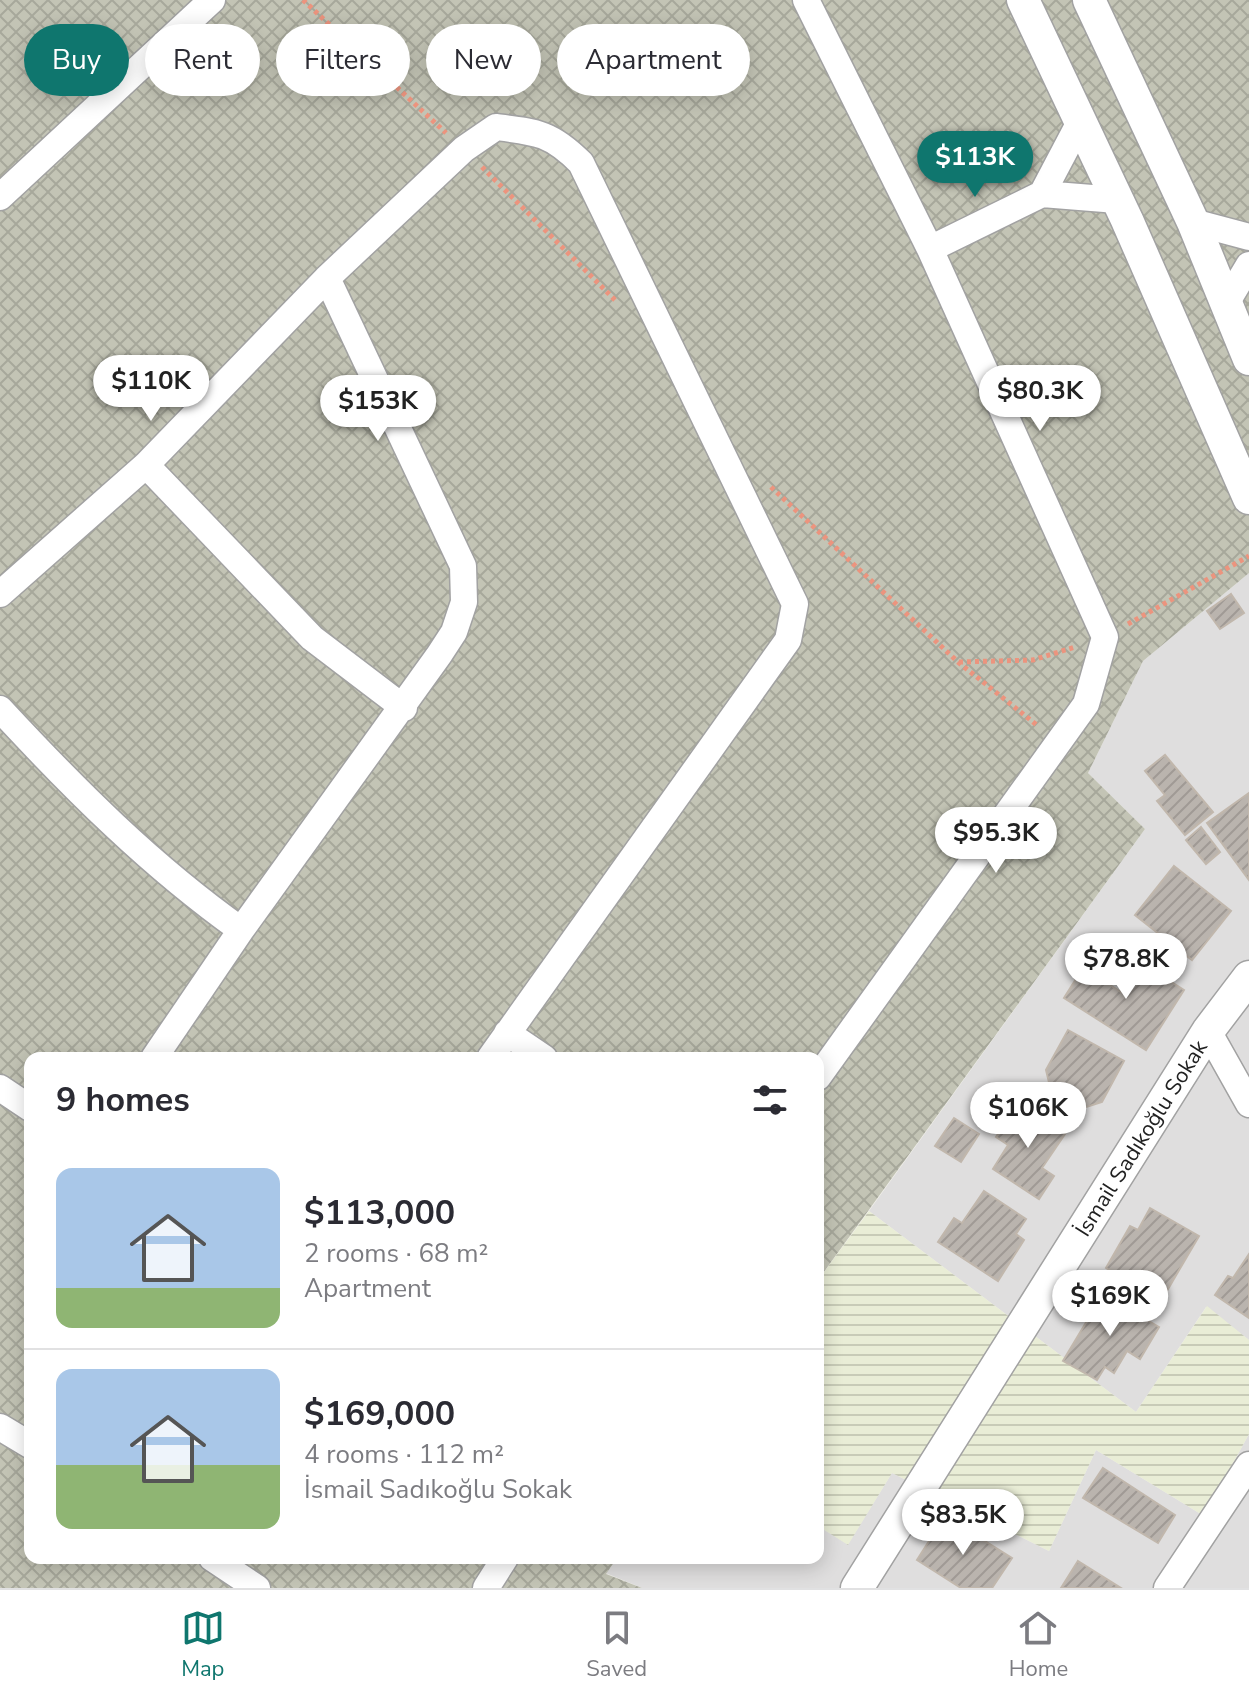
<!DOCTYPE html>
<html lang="en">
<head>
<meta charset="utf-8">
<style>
  body { margin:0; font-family:"Nunito Sans",sans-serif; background:#f7f7f7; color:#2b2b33; height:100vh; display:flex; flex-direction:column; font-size:30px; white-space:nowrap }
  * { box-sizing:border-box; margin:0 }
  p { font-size:26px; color:#7c7c81 }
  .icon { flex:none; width:44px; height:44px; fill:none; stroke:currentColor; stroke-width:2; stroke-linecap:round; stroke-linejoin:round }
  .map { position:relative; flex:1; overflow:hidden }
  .panel { position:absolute; left:24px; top:1052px; width:800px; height:512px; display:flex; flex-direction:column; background:#fff; border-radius:16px; box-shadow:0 4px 20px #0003 }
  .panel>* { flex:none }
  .banner { position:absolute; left:24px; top:24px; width:800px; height:72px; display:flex; gap:16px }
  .price { position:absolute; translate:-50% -68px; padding:0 18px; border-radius:28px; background:#fff; color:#222; font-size:26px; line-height:52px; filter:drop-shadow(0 2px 4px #0008) }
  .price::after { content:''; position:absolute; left:50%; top:48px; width:24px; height:18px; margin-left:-12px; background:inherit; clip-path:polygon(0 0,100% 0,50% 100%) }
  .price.selected { background:#0f766e; color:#fff }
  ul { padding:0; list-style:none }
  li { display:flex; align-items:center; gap:24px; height:200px; padding:0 32px }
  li+li { border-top:2px solid #e1e1e2 }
  li span { display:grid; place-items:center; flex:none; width:224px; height:160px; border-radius:16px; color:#555 }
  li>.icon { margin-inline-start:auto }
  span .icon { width:96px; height:96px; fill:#fffc; stroke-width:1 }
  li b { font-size:34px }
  h2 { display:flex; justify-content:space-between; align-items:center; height:96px; padding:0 32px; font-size:34px }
  .tag { padding:0 28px; border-radius:36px; background:#fff; box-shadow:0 4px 20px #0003; font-size:28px; line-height:72px }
  .tag.selected { background:#0f766e; color:#fff }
  .tab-bar { display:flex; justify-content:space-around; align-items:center; height:112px; border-top:2px solid #e1e1e2; background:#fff; font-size:22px; color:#7c7c81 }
  .tab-bar a { display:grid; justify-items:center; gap:4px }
  .tab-bar .selected { color:#0f766e }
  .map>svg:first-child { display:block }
  .residential { fill:#dfdede }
  .construction { fill:url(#construction-cross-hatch) }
  .farmland { fill:url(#farmland-rules) }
  .building { fill:url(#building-hatch); stroke:#c1b7ac; stroke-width:2 }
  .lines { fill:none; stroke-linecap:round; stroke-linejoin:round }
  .minor-casing { stroke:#a2a2a2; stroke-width:29 }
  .tertiary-casing { stroke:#a2a2a2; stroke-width:35 }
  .path { stroke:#ec947e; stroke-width:5; stroke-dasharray:4 4; stroke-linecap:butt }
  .minor { stroke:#fff; stroke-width:26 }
  .tertiary { stroke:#fff; stroke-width:32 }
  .labels { text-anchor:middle; stroke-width:8; stroke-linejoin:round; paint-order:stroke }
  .street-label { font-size:22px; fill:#212121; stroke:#fff }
</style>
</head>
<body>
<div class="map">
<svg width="1249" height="1588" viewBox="0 0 1249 1588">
  <defs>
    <pattern id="construction-cross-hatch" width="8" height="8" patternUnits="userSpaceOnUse" patternTransform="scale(2)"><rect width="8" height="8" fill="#c3c4b5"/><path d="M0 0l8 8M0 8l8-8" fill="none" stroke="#a7a89b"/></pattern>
    <pattern id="farmland-rules" width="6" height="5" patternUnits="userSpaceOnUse" patternTransform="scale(2)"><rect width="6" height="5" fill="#e9edd6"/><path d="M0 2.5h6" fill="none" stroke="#c8cbb7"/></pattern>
    <pattern id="building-hatch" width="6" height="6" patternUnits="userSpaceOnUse" patternTransform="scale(2)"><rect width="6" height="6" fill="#bab4ae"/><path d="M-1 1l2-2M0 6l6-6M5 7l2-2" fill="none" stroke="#a09a95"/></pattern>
  </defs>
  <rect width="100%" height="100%" fill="#f0efe9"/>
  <!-- residential -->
  <path class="residential" d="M1249,573v767l-43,-33 -70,105 -267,-201 276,-382 -57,-56 55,-112z
    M1249,1434v154h-607l-36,-15 11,-15h201v-32l30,18 44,-71 157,78 47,-101 108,66z"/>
  <!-- construction -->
  <path class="construction" d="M0,0h1249v573l-106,88 -55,112 57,56 -327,451v-222h-788v500h587l-11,16 36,14h-642z"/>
  <!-- farmland -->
  <path class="farmland" d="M869,1211l267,201 71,-106 42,34v94l-45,82 -108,-66 -47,101 -157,-78 -44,72 -30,-19v-246z"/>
  <!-- building -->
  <path class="building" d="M1231,594l13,19 -24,16 -13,-18z
    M1165,755l48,57 -28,23 -28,-34 8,-6 -20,-24z
    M1249,793v87l-42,-57z
    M1201,827l19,25 -14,12 -20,-24z
    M1174,866l57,45 -39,49 -57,-45z
    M1088,960l21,14 -5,7 17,11 19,-30 44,28 -38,60 -82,-52z
    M1068,1030l56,31 -22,41 -28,9 -21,-12 -7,-29z
    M1018,1103l47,31 -23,34 12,8 -15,23 -46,-30 15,-24 -12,-8z
    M954,1118l25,16 -18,28 -26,-16z
    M984,1191l42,28 -10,15 8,6 -26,41 -60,-39 16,-24 8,5z
    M1150,1208l49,28 -38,65 -55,-33 24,-42 8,4z
    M1249,1254v64l-34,-23 13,-19 5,2z
    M1103,1294l56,33 -19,32 -13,-8 -13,22 -9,-6 -8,13 -34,-19z
    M1103,1468l72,47 -17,28 -75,-45z
    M945,1516l67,42 -20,30h-31l-44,-28z
    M1078,1561l43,27h-60z"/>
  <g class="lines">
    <defs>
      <path id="minor" d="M806,0l124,249 175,388 -19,67 -268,373
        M1081,120l-39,74 75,6
        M0,197l212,-197
        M1193,222l56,15
        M930,249l112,-55
        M1228,300l21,-35
        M146,465l166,173 92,70
        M0,594l146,-129 181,-187 137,-129 32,-22c41,5 55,6 85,36l214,441 -7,36 -298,418
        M0,709c75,81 151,157 241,221
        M1208,1031l41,73
        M507,1033l37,25
        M154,1058l87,-128 198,-275 15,-23 10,-30 -1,-36 -136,-288
        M0,1088l30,20
        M0,1427l30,18
        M212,1558l45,30
        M486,1588l19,-30
        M1167,1588l82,-123"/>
      <g id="tertiary">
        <path d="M1023,0l104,220 122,278"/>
        <path d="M1089,0l104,222 56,137"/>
        <path id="s1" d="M857,1588l351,-557 41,-54"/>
      </g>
    </defs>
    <!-- minor casing -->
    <use href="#minor" class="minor-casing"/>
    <!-- tertiary casing -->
    <use href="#tertiary" class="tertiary-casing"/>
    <!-- path -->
    <path class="path" d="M303,0l143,133
      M482,167l135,135
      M771,487l187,175 80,64
      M1128,624l121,-68
      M959,662l74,-2 42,-13"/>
    <!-- minor -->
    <use href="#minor" class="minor"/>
    <!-- tertiary -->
    <use href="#tertiary" class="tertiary"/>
  </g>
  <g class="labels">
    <!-- street labels -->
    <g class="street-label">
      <text dy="8" stroke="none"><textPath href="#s1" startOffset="532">İsmail Sadıkoğlu Sokak</textPath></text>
    </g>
  </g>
</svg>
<b class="price selected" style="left:975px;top:199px">$113K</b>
<b class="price" style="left:151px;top:423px">$110K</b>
<b class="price" style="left:1040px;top:433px">$80.3K</b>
<b class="price" style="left:378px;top:443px">$153K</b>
<b class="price" style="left:996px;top:875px">$95.3K</b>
<b class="price" style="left:1126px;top:1001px">$78.8K</b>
<b class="price" style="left:1028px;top:1150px">$106K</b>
<b class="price" style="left:1110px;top:1338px">$169K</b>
<b class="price" style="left:963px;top:1557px">$83.5K</b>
<div class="banner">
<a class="tag selected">Buy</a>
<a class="tag">Rent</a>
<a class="tag">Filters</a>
<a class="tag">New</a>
<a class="tag">Apartment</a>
</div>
<section class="panel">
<h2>9 homes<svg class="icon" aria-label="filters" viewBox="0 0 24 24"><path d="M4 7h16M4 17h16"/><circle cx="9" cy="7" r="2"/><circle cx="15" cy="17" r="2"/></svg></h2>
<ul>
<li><span style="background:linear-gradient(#a9c7e8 75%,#8fb573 0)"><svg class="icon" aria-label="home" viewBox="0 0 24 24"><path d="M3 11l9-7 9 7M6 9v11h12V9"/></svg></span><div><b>$113,000</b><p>2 rooms · 68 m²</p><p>Apartment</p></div></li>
<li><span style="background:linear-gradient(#a9c7e8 60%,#8fb573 0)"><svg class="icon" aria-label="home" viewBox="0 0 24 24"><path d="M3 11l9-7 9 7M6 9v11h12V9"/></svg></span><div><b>$169,000</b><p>4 rooms · 112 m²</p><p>İsmail Sadıkoğlu Sokak</p></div></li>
</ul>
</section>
</div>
<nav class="tab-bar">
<a class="selected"><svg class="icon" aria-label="map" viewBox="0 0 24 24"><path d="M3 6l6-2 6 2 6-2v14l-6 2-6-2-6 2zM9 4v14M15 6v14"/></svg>Map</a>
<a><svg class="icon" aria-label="saved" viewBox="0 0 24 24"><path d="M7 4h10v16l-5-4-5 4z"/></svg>Saved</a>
<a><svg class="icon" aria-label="home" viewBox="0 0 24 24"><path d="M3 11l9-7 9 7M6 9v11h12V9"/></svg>Home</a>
</nav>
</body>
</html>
